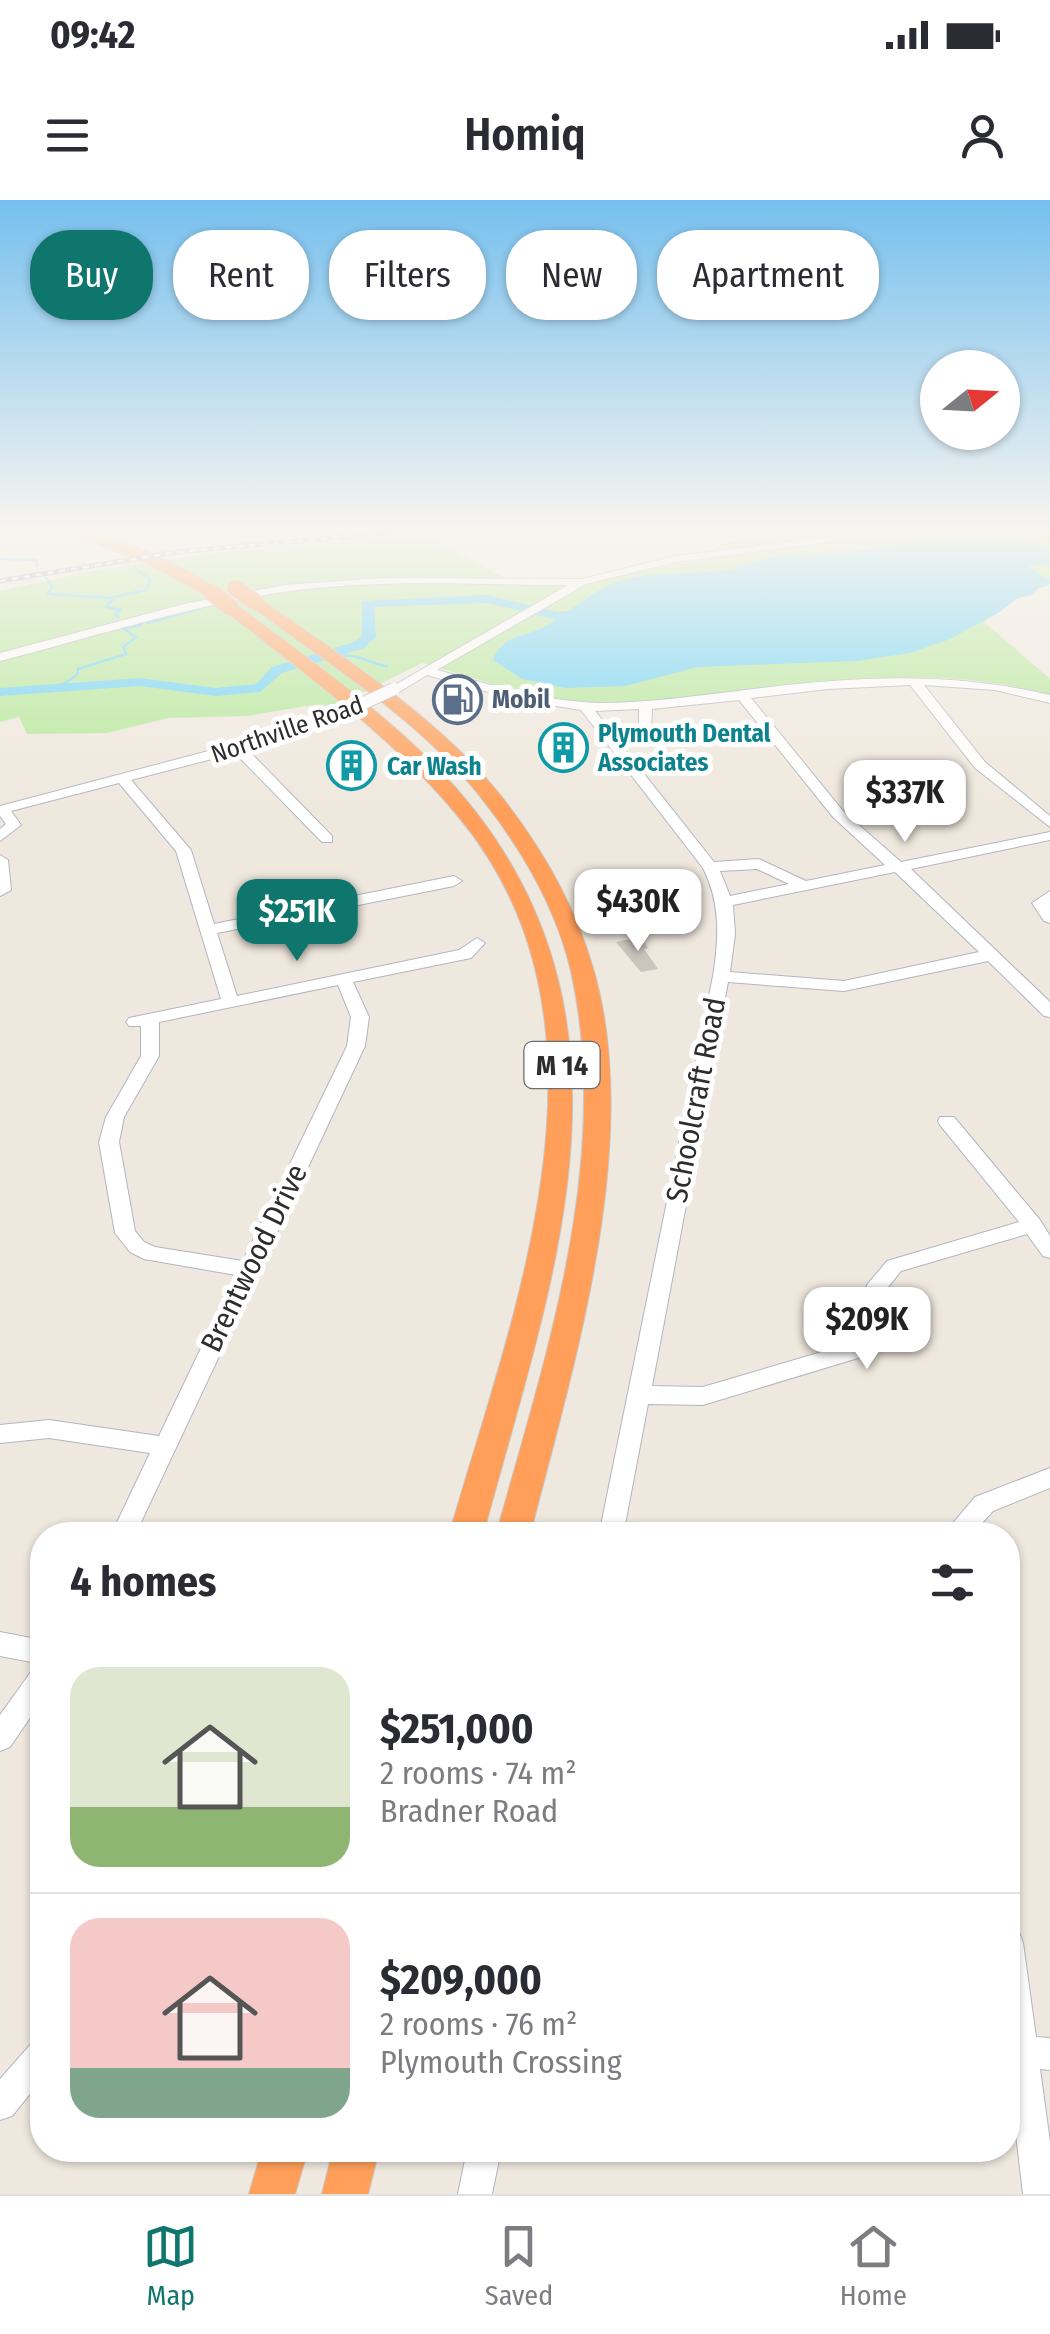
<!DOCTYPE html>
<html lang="en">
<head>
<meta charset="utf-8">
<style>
  body { margin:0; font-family:"Fira Sans Condensed",sans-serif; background:#f2f2f3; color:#2b2b33; height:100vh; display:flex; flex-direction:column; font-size:38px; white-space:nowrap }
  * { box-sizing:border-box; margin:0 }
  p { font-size:32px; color:#7c7c81 }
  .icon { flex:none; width:55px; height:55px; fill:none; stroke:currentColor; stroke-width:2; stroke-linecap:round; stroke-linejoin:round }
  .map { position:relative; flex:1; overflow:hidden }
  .details { position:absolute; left:30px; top:1322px; width:990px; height:640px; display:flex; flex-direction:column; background:#fff; border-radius:40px; box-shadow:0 2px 8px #0004 }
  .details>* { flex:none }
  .hud { position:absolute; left:30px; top:30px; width:990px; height:90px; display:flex; gap:20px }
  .needle { width:65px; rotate:72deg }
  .fabs { position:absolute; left:920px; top:150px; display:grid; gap:20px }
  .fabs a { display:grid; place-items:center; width:100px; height:100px; border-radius:50%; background:#fff; box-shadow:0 2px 8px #0004; font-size:50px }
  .price { position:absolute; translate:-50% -85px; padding:0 22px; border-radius:20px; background:#fff; color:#222; font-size:32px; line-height:65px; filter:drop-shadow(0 2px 5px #0008) }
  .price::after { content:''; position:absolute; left:50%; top:60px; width:30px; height:22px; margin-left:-15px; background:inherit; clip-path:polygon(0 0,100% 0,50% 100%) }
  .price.on { background:#0f766e; color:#fff }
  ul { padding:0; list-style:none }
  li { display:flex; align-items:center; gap:30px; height:250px; padding:0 40px }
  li+li { border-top:2px solid #e1e1e2 }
  li span { display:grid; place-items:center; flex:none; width:280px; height:200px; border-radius:30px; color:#555 }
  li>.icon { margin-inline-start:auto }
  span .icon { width:120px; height:120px; fill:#fffc; stroke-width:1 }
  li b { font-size:42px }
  h2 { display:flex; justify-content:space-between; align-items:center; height:120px; padding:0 40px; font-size:42px }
  .pill { padding:0 35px; border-radius:40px; background:#fff; box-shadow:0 2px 8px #0004; font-size:35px; line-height:90px }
  .pill.on { background:#0f766e; color:#fff }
  .status { display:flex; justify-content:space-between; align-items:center; height:70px; padding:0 50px; background:#fff; direction:ltr }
  .status svg { height:28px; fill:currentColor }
  header { display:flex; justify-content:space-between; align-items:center; height:130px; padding:0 40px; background:#fff; font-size:45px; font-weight:600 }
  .tab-bar { display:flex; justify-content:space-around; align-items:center; height:140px; border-top:2px solid #e1e1e2; background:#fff; font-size:28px; color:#7c7c81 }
  .tab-bar a { display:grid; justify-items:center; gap:5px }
  .tab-bar .on { color:#0f766e }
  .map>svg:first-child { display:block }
  .green { fill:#b4e898 }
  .water { fill:#6cd3f6 }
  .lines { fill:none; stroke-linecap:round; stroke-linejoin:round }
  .stream { stroke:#6cd3f6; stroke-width:2.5 }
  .river { fill:#6cd3f6; fill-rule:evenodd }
  .building { fill:#cbc6bd }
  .minor-casing { stroke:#b2b5c1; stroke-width:2 }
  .highway-casing { stroke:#c8c8c8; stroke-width:2 }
  .minor { fill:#fff; fill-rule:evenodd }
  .highway { fill:#ff9f59; fill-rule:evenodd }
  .rail-casing { stroke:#a0a4b8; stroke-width:5 }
  .rail { stroke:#fff; stroke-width:2.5; stroke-dasharray:6; stroke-linecap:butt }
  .minor-bridge-casing { stroke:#b2b5c1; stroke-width:14; stroke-linecap:butt }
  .highway-bridge-casing { stroke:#c8c8c8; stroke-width:18; stroke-linecap:butt }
  .minor-bridge { stroke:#fff; stroke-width:12 }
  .highway-bridge { stroke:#ff9f59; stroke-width:16 }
  .labels { text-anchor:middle; stroke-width:10; stroke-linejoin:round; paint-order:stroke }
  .far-service-label { font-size:25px; font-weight:bold; fill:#4e5e75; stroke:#fff; text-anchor:start }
  .far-street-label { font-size:25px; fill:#2d2d2d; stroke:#fff }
  .far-culture-label { font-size:25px; font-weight:bold; fill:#0d838f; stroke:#fff; text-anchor:start }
  .shield { fill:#fff; stroke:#6c6c6c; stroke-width:2.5 }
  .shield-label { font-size:28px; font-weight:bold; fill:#2d2d2d }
  .street-label { font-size:30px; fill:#2d2d2d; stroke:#fff }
</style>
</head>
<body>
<div class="status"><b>09:42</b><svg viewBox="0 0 49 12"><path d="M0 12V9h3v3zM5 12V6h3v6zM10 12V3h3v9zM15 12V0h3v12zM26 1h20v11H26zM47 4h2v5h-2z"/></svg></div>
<header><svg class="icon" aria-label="menu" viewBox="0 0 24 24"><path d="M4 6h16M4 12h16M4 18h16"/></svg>Homiq<svg class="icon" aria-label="person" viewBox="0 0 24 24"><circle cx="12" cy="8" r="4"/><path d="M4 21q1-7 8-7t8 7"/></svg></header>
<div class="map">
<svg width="1050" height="1994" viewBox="0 0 1050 1994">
  <rect width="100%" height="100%" fill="#efe8de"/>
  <!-- green -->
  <path class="green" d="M783,331h267v54l-12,3 -5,7 -16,3 -34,23 67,58v16c-148,-43 -305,7 -456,8l-54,-5 -118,-35 -101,50 -9,-8 -65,11 -79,2 -61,15 -80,1 -8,-17 -19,5v-131l92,-20 136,-20 196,-15 94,49 77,-2 31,-10 109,-18 -11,-11z"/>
  <!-- water -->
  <path class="water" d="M968,335l82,12 -5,5 5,4v8l-22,2 22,15v4l-12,3 -5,7 -16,3 -17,14 -50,27 -40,14 -54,8 -159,6 -71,19 -61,2 -43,-9 -29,-19c10,-27 33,-22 55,-35 19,-11 50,-38 74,-45 34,-9 65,-5 98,-9 21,-2 39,-12 59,-15 13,-2 25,1 38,-1 49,-5 101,-11 151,-20z"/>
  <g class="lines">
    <!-- stream -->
    <path class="stream" d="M0,359l36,1 1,6
      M46,378l6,9 -4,7 61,4 37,-8 4,-10 -16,-13
      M112,400l-6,7 15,3 -6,4 3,3
      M148,423l51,-14
      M124,429l17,-4
      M341,456c20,-2 28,8 46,10
      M56,489l21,-14 1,-6 48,-15 -3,-7 13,-10 -12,-8"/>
    <!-- river -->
    <path class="river" d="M487,395l70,17 29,-3 7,4 -36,7 -70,-17 -113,4 2,30 -12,11 -82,25 -22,19 -44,4 -76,-10 -140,10v-8l140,-10 76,10 40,-4 16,-17 82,-25 8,-6v-35z"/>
  </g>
  <!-- building -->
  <path class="building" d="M640,737l8,11 -4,1 14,20 -17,3 -25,-30z"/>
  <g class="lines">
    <defs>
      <path id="minor" d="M750,331h19l-47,13 -5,4 -6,-6z
        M880,331h31l-235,31 -90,22 -149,86c54,15 108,32 164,33 46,0 93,-7 137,-12 109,-14 204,-21 312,4v8l-55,-13 -71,-5 61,77 65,54v11l-75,-59 -65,-83 -82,4 -77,9 92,113 58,51 149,-30v8l-139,29 139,133v15l-6,-1 -56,-55 -144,30 -116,-9 -76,404 51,1 139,-41 19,-16 6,-45 20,-24 132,-39 -79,-97 -2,-4 2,-4h14l86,103 10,16v22l-7,-2 -16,-22 -126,37 -13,16 -6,46 -24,25 -155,47 -55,-1 -25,131h-24l114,-559c6,-38 8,-72 -10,-108l-122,-158 -67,-11 -87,-24 -28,17 -11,-3 180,-104c-94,0 -191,-7 -284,7 -97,14 -190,45 -284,69v-8l184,-49 101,-19 95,-7 202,1 94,-23zM739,500l94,117 52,48 -79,16 -47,-22 -45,3 -96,-121 19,-4 14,-8 1,-20zM639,509v15l-26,9 -18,-22zM757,669l32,15 -59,12 -10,-25zM895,672l84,80 -135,29 -114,-9 5,-38 -2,-29z
        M999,331h51v5l-46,-2z
        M336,512l5,1v6l-94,30 85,87v6h-10l-87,-89 -104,27 60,70 23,74 240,-48 8,5 -8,5 -237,47 20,63 222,-46 18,-12 8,5 -14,15 -118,24 16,35 -4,29 -230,489h-24l39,-82 -101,-15 -49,5v-18l49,-5 110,16 77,-161 -92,-16 -14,-7 -15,-19 -16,-91 7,-25 35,-61v-30h-12l-3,-4 3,-4 92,-19 -45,-148 -57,-68 -108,28 10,14 -21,16v-12l6,-5 -6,-8v-10l250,-66zM338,785l13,32 -4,29 -104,215 -88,-14 -11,-5 -9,-11 -16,-89 5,-25 35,-61v-34z
        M0,655l8,5 3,30 -11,6z
        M1050,691v32l-6,-2 -12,-18z
        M1050,1268v20l-57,23 -22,24h-28l32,-38z
        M0,1432l42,8v24l-42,-8z
        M42,1466v34l-32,47 -10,4v-36l33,-46z
        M1008,1728l11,4 4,11 13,94 14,1v32l-10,-1 10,73v52h-27l-15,-129z
        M42,1839v40l-30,37 -12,4v-41l31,-35z
        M467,1950h34l-9,44h-34z"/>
      <path id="highway" d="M64,331c42,0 123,33 155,61l-14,3 -61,-33z
        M249,399h12c82,59 176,117 240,197 40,51 74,109 92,172 51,173 -20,398 -63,567h-34c50,-180 117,-376 75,-564 -14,-60 -47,-118 -85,-167 -61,-81 -156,-139 -237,-199z
        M224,404h12c83,64 174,124 239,207 175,225 73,480 8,724h-34c65,-226 182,-511 9,-719 -67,-81 -152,-141 -234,-206z
        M262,1950h46l-13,44h-46z
        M333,1950h46l-11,44h-46z"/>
    </defs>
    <!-- minor casing -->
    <use href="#minor" class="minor-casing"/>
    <!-- highway casing -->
    <use href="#highway" class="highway-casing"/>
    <!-- minor -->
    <use href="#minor" class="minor"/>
    <!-- highway -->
    <use href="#highway" class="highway"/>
    <defs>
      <path id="rail" d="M0,381l177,-29 230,-21"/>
    </defs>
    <!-- rail casing -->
    <use href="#rail" class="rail-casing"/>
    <!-- rail -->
    <use href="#rail" class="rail"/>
    <defs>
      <path id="minor-bridge" d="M336,516l58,-27"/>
      <path id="highway-bridge" d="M235,388l20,14
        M211,392l19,15"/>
    </defs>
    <!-- minor-bridge casing -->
    <use href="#minor-bridge" class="minor-bridge-casing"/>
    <!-- highway-bridge casing -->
    <use href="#highway-bridge" class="highway-bridge-casing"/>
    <!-- minor-bridge -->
    <use href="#minor-bridge" class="minor-bridge"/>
    <!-- highway-bridge -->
    <use href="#highway-bridge" class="highway-bridge"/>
  </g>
  <!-- sky -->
  <linearGradient id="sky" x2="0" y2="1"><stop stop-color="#76c0ee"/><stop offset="0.54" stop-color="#f8f5f0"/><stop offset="1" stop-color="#f8f5f0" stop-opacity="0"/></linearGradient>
  <rect width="1050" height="610" fill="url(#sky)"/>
  <!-- icons -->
  <defs>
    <symbol id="fuel-ring" viewBox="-11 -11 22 22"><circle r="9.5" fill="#fff" stroke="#5c6f8a" stroke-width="1.5"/><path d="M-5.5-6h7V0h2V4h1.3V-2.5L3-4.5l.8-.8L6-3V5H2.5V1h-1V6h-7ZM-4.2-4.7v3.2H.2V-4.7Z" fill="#5c6f8a"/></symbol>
    <symbol id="building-ring" viewBox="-11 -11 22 22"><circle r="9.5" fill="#fff" stroke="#0f9aa8" stroke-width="1.5"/><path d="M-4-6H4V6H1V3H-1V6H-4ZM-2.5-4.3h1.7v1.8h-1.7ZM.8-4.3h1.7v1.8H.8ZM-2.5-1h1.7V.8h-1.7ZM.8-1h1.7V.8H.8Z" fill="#0f9aa8"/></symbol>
  </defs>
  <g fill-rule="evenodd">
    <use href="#fuel-ring" x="430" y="472" width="55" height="55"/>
    <use href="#building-ring" x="536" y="520" width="55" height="55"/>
    <use href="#building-ring" x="324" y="538" width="55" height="55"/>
  </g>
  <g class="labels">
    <!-- far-service labels -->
    <g class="far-service-label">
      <text x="492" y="508">Mobil</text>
    </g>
    <!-- far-street labels -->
    <g class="far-street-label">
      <text transform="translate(287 529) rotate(-19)" y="9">Northville Road</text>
    </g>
    <!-- far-culture labels -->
    <g class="far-culture-label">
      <text x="598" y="542">Plymouth Dental<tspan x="598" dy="29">Associates</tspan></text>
      <text x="387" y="575">Car Wash</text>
    </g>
    <!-- shield labels -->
    <rect class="shield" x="524.5" y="842" width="75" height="46" rx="8"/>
    <g class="shield-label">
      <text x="562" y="875">M 14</text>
    </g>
    <!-- street labels -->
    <g class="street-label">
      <text transform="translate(696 900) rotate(-79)" y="10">Schoolcraft Road</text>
      <text transform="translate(254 1058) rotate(-64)" y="10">Brentwood Drive</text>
    </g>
  </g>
</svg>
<div class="fabs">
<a><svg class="needle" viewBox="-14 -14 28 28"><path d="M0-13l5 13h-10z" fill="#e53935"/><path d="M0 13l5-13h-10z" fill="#7c7c81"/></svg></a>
</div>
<b class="price" style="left:905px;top:645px">$337K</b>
<b class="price" style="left:638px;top:754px">$430K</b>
<b class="price on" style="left:297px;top:764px">$251K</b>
<b class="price" style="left:867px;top:1172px">$209K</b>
<div class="hud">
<a class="pill on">Buy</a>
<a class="pill">Rent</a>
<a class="pill">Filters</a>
<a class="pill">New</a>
<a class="pill">Apartment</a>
</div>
<section class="details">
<h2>4 homes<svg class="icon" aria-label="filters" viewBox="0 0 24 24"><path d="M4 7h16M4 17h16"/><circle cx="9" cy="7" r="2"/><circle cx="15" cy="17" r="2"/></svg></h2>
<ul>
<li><span style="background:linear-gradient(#dfe7d0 70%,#8fb573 0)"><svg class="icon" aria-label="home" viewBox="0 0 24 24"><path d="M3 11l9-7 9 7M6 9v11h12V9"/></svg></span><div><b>$251,000</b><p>2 rooms · 74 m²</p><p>Bradner Road</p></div></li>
<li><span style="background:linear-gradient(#f6c9c9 75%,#7fa58c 0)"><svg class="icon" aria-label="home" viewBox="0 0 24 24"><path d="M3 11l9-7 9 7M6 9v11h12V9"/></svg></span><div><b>$209,000</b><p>2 rooms · 76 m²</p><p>Plymouth Crossing</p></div></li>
</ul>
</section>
</div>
<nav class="tab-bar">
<a class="on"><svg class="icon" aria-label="map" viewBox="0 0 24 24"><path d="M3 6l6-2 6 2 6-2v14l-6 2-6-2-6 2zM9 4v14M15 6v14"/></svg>Map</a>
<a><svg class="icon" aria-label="saved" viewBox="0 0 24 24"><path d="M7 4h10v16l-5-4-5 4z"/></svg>Saved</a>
<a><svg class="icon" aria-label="home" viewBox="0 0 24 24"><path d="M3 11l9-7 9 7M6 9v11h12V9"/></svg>Home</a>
</nav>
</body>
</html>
